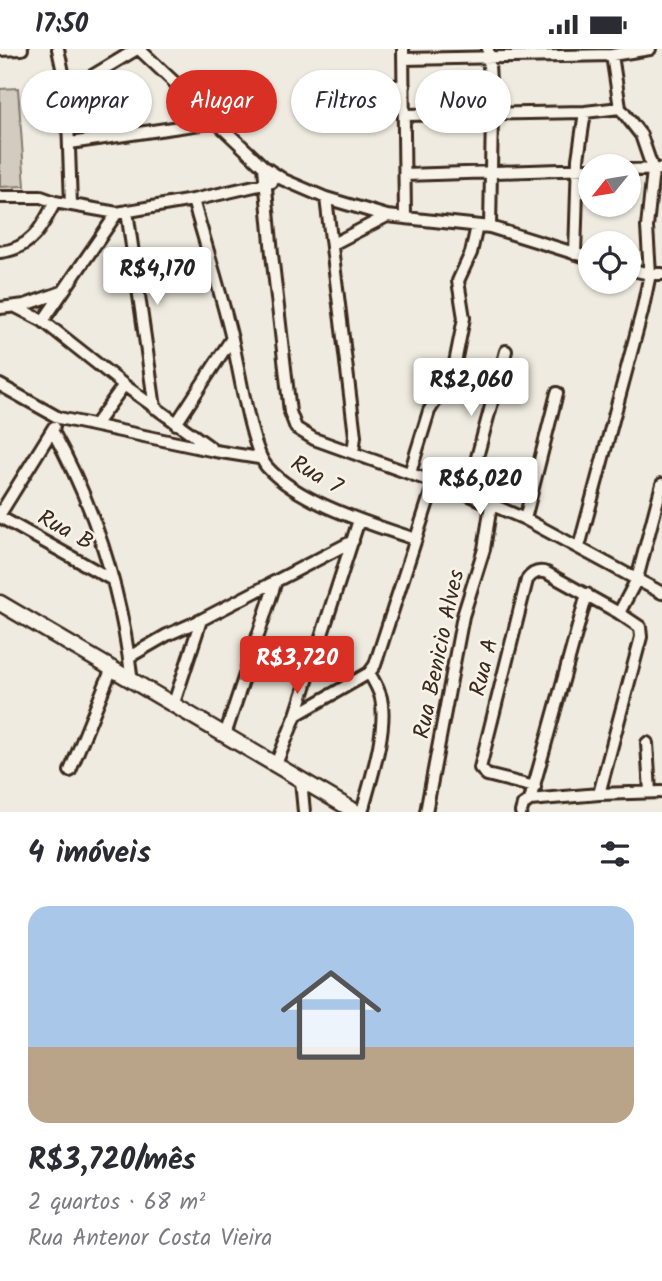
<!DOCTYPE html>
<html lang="pt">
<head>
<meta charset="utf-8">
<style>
  body { margin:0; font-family:Kalam,sans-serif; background:#f2f2f3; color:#2b2b33; height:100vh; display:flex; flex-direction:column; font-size:26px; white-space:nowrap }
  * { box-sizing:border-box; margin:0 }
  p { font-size:23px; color:#7c7c81 }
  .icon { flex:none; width:38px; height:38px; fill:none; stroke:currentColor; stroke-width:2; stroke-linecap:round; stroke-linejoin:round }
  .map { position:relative; height:763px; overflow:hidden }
  .details { display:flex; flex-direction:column; background:#fff; flex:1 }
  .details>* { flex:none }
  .top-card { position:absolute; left:21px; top:21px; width:621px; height:63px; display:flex; gap:14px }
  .needle { width:46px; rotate:240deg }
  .fabs { position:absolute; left:578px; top:105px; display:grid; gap:14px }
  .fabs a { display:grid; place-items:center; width:63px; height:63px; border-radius:50%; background:#fff; box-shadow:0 2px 5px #0004; font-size:35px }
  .price { position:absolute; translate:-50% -60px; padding:0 16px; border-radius:7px; background:#fff; color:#222; font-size:23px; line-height:46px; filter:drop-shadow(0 2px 4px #0008) }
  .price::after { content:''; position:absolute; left:50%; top:42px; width:21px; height:16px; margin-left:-10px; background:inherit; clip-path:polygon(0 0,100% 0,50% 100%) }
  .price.selected { background:#d93025; color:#fff }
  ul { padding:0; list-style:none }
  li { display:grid; align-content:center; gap:14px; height:371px; padding:0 28px }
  li span { display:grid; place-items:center; height:217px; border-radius:21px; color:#555 }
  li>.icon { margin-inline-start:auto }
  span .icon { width:126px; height:126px; fill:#fffc; stroke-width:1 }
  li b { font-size:30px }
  h2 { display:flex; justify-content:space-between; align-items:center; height:84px; padding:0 28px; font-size:30px }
  .chip { padding:0 24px; border-radius:32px; background:#fff; box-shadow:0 2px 5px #0004; font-size:24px; line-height:63px }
  .chip.selected { background:#d93025; color:#fff }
  .status { display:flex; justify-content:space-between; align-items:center; height:49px; padding:0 35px; background:#fff; direction:ltr }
  .status svg { height:19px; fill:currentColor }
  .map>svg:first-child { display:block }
  .green { fill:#d1cbc0; stroke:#867a6f; stroke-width:2 }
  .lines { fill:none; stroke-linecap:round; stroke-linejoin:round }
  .minor-casing { stroke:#3b2a1e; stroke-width:16 }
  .major-casing { stroke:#3b2a1e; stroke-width:19 }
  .minor { stroke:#f7f3e8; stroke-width:10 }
  .major { stroke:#f7f3e8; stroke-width:14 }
  .labels { text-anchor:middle; stroke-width:5; stroke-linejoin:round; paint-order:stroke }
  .street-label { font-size:23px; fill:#3b2a1e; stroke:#f7f3e8 }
</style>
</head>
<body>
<div class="status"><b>17:50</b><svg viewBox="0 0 49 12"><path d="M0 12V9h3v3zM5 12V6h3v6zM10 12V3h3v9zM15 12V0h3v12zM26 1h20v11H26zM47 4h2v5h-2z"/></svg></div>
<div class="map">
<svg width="662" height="763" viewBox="0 0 662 763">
  <rect width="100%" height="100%" fill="#efebe0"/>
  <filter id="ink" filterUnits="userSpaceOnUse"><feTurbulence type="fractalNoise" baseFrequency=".0143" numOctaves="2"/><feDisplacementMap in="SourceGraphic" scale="14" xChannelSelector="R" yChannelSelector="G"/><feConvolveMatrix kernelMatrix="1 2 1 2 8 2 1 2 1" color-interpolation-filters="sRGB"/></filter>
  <g filter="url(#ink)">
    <!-- green -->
    <path class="green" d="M18,39l7,98 -25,1v-98z"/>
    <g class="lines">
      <defs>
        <path id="minor" d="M58,0l9,42 4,114
          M139,0l125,118 20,13 42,18 61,18 103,11 100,31
          M403,0l2,168
          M488,0l4,65 -2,113
          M0,1l22,-1
          M404,10l208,-4 38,-6
          M331,36l73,1
          M67,42l70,-42
          M404,66l181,-3 35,-4
          M70,94l144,-21
          M264,118l8,87 18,158 6,16 18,11 153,55 58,25 137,74
          M628,121l34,-1
          M405,126l185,-6
          M0,148h41l14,5 62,11 76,-13 79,-18
          M326,149l29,238 -2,17
          M193,151c13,46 28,93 39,139 7,28 19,111 35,128 32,36 104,57 148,72
          M127,162l28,197
          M333,195l54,-28
          M0,203c31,-3 42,-25 55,-50
          M575,205l3,-95 7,-47
          M628,220l22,5h12
          M16,258l27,14 81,64 86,62
          M0,259l25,-3 37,-13
          M43,272l74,-108
          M0,336l59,33 156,33 44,7
          M176,375l56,-86
          M95,376l29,-40
          M52,381c43,77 70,164 80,252
          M410,424l19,-62 24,-38 11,-55 -6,-37 13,-28 6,-27
          M467,445l39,-143
          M0,465l54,-87
          M0,468l111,62
          M525,470l32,-126
          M579,498l63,-235 8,-38 -3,-47 6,-57 -12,-35 -21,-27 -8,-53
          M129,608l38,-22 34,-15
          M173,657l28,-86 152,-79
          M296,666l63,-195
          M225,686l51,-154
          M647,694l3,49
          M276,715l20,-49 73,-42 6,-8 59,-182
          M70,722l42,-103
          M301,731l3,32
          M535,738l-48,-12 -7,-7 47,-188c5,-7 11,-10 20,-7l72,40
          M599,745l42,-157 -1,-10 -21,-14 18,-34 25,-95
          M530,751l57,-206
          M362,763c8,-30 26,-83 19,-114 -2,-8 -7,-17 -12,-25
          M426,763l37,-196 21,-67 7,-44
          M521,763l2,-7 7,-5 69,-6 63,-2"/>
        <path id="major" d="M0,554l356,209"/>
      </defs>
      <!-- minor casing -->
      <use href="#minor" class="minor-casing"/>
      <!-- major casing -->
      <use href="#major" class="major-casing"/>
      <!-- minor -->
      <use href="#minor" class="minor"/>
      <!-- major -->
      <use href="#major" class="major"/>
    </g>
  </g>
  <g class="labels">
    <!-- street labels -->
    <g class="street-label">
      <text transform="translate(317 425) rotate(30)" y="8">Rua 7</text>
      <text transform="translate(66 480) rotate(29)" y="8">Rua B</text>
      <text transform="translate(438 605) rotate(-78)" y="8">Rua Benicio Alves</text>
      <text transform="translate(483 618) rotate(-76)" y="8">Rua A</text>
    </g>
  </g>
</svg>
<div class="fabs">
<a><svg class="needle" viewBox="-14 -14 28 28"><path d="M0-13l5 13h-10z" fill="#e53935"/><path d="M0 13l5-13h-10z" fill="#7c7c81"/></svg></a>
<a><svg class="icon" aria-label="locate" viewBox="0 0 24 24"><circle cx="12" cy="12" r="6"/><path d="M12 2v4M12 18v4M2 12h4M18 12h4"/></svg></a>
</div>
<b class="price" style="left:157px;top:258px">R$4,170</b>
<b class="price" style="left:471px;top:369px">R$2,060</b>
<b class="price" style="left:480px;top:468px">R$6,020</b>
<b class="price selected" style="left:297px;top:647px">R$3,720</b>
<div class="top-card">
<a class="chip">Comprar</a>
<a class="chip selected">Alugar</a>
<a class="chip">Filtros</a>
<a class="chip">Novo</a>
</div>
</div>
<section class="details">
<h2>4 imóveis<svg class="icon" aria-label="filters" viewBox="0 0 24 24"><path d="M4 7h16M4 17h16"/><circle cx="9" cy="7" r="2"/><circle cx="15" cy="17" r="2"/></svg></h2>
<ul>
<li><span style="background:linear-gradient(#a9c7e8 65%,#b9a48a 0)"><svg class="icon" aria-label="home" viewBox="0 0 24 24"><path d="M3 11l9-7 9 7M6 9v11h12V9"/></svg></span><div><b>R$3,720/mês</b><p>2 quartos · 68 m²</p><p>Rua Antenor Costa Vieira</p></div></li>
</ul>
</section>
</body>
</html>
